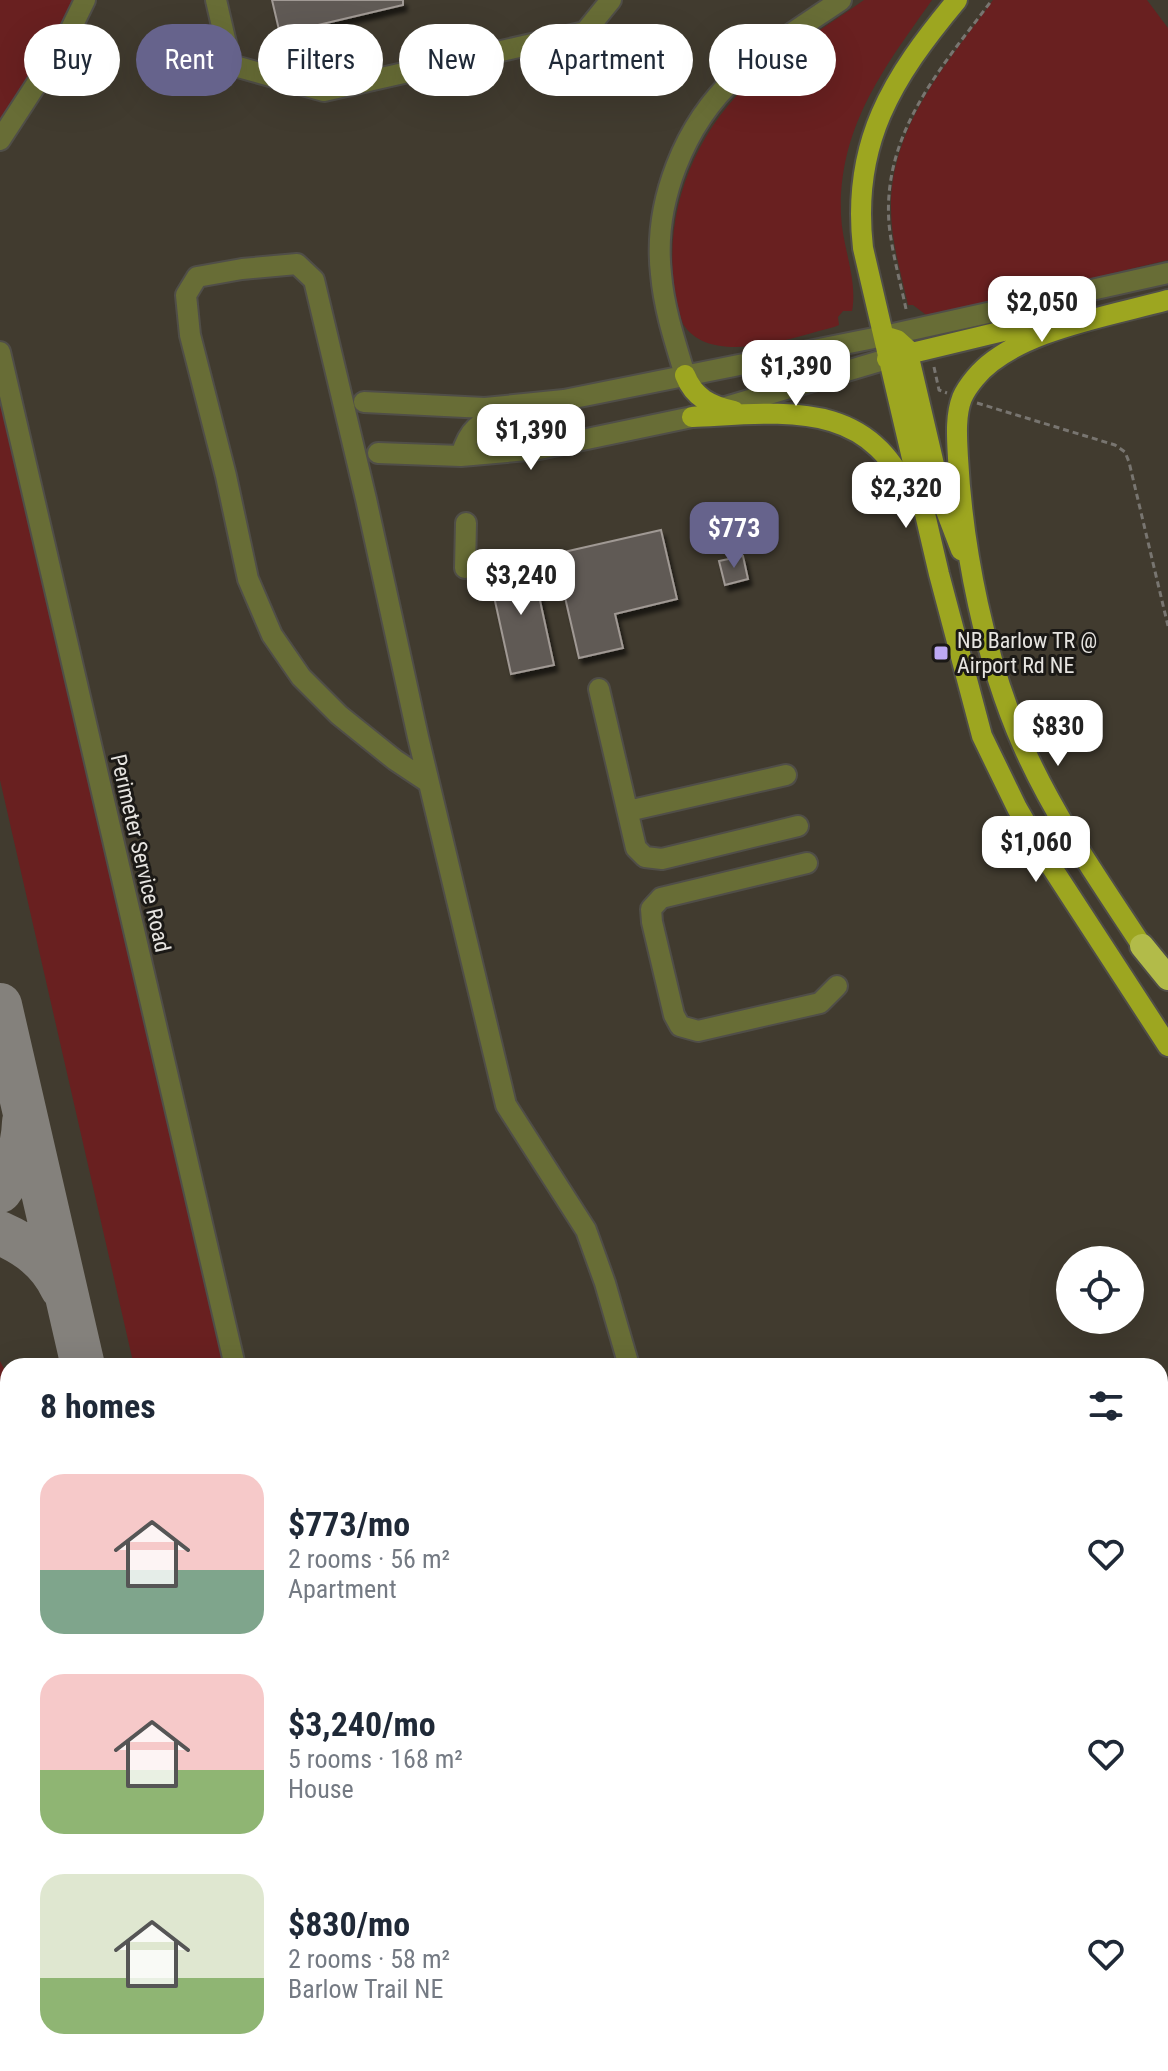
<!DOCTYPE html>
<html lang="en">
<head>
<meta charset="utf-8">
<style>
  body { margin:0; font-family:"Roboto Condensed",sans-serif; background:#f6f6f7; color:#1f2937; height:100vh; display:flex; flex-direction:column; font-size:30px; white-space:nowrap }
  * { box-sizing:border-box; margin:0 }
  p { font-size:26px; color:#747a83 }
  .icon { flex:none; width:44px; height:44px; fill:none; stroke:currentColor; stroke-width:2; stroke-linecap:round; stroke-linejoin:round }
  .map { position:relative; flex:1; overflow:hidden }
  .panel { position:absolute; left:0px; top:1358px; width:1168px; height:714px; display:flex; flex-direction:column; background:#fff; border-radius:24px 24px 0 0; box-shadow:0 8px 32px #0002 }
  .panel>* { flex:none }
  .banner { position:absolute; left:24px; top:24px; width:1120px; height:72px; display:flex; gap:16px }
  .controls { position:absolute; left:1056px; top:1246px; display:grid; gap:16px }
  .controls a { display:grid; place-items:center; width:88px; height:88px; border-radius:50%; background:#fff; box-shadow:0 8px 32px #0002; font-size:40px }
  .price { position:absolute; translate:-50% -68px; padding:0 18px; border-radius:16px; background:#fff; color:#222; font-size:26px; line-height:52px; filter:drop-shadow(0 2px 4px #0008) }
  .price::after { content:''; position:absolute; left:50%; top:48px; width:24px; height:18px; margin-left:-12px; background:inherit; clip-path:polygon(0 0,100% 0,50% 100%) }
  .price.selected { background:#66638c; color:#fff }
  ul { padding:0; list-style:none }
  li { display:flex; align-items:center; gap:24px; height:200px; padding:0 40px }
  li span { display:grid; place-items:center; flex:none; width:224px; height:160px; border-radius:24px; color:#555 }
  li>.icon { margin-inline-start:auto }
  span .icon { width:96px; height:96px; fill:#fffc; stroke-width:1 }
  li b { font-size:34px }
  h2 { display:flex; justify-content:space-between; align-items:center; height:96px; padding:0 40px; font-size:34px }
  .tag { padding:0 28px; border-radius:36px; background:#fff; box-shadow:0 8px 32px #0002; font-size:28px; line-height:72px }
  .tag.selected { background:#66638c; color:#fff }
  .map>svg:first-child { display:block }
  .built { fill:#413b2f; fill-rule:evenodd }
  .green { fill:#692020 }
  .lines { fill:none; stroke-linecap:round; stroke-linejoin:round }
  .taxiway { stroke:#84817c; stroke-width:44 }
  .building { fill:#615a55; stroke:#a09994; stroke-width:2; filter:url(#shadow) }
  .highway-tunnel { stroke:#4f4c46; stroke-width:24; stroke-dasharray:24 12; stroke-linecap:butt }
  .minor-casing { stroke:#504e48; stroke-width:24 }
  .major-casing { stroke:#504e48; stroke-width:24 }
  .highway-casing { stroke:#504e48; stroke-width:28 }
  .path { stroke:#787570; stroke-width:3; stroke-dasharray:6 4; stroke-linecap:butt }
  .minor { stroke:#686d36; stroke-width:20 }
  .major { stroke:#9da620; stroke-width:20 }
  .highway { stroke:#b2bb49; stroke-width:24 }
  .poi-dot { fill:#bda9f5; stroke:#1b1916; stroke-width:3 }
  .labels { text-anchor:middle; stroke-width:6; stroke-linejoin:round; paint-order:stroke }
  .poi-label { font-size:22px; fill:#e6e4e0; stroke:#1b1916; text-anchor:start }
  .street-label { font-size:22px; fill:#e6e4e0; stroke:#1b1916 }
</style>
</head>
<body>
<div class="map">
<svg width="1168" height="2071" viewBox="0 0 1168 2071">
  <defs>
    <filter id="shadow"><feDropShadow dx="3.5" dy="6" stdDeviation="2" flood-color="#0009"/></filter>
  </defs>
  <rect width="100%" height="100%" fill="#34312b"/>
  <!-- built -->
  <path class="built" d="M0,0h1168v2071h-1168zM1070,1260h60v60h-60zM8,1366h1152v698h-1152z"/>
  <!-- green -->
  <path class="green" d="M0,0h76l-76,124z
    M864,0h68c-48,68 -94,127 -91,215 1,31 17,65 11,96h-9l-5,6 1,8 -5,2c-40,10 -123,41 -151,-3 -29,-87 3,-186 71,-245 33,-29 73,-53 110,-79z
    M993,0h154l21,28v232l-239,57 -16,-12h-5c-7,-32 -17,-64 -17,-97 0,-83 56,-144 102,-208z
    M0,380l227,986h-93l-134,-586z
    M0,1361l8,16v546l-8,-35z
    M1168,1678v62l-8,1v-54z
    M1168,1846v92l-8,43v-133z
    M1160,1993l8,42v36h-17l-7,-7h16z
    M41,2064h143l1,7h-142z
    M295,2064h83l1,7h-83z"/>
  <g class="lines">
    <!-- taxiway -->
    <path class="taxiway" d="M0,1005l83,361
      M0,1191c16,-21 23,-43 24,-69
      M0,1233c27,12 49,27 62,55
      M0,2059l3,12
      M244,2064l2,7"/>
  </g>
  <!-- building -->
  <path class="building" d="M272,0h131v5l-123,29z
    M661,530l16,69 -62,15 8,34 -44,10 -24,-104z
    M743,556l5,23 -23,6 -6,-24z
    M531,559l23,106 -43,9 -23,-105z"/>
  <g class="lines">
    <!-- highway-tunnel -->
    <path class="highway-tunnel" d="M0,2055l8,-2
      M106,2071l28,-7"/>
    <defs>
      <path id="minor" d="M216,0l15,65 93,26 261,-59 26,-32
        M0,140l67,-103 18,-37
        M0,352l235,1014
        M685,375c-10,-33 -21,-66 -24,-101 -8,-71 23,-150 76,-198 31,-29 69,-52 104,-76
        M364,402l121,6 79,-8 320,-64 284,-63
        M378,453l83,3 78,-7 153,-32 195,-58
        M461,456c7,-26 19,-36 44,-42
        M465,568l1,-45
        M599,689l37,159 9,9 17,2 136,-33
        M428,782l-33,-22 -56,-45 -38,-38 -29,-42 -24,-56 -22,-103 -36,-141 -4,-40 11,-18 45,-8 55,-5 17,16 52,219 52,238 88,368 80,125 19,53 24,83
        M628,811l158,-36
        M807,863l-146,35 -10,11 1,13 22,93 6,11 18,5 122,-28 17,-17
        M382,2064l1,7
        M402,2064l1,7"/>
      <path id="major" d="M957,0c-65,78 -106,143 -94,248l76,326 43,162 35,72 30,52 121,186
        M884,336l13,4 10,9 36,154 18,47
        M887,359l175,-42
        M685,375c9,23 26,31 49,36
        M692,417c92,-4 180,-20 220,85
        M1150,958c-44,-68 -94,-137 -127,-212 -38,-86 -60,-195 -65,-288 -1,-19 -3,-42 4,-60 3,-7 8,-14 13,-20 38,-47 135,-62 193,-78"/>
      <path id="highway" d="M1142,946l26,32
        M1160,1672l8,-10
        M1160,1763l8,-2
        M1160,1827l8,-1
        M1126,2064l8,7"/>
    </defs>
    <!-- minor casing -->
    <use href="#minor" class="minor-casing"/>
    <!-- major casing -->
    <use href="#major" class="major-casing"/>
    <!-- highway casing -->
    <use href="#highway" class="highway-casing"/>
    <!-- path -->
    <path class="path" d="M906,309c-6,-28 -14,-56 -17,-85 -7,-91 52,-156 103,-224
      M934,367l5,23 8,3
      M977,403l138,42 10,7 4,10 39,164"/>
    <!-- minor -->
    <use href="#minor" class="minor"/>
    <!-- major -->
    <use href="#major" class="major"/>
    <!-- highway -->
    <use href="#highway" class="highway"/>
  </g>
  <!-- markers -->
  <rect class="poi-dot" x="933" y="645" width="16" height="16" rx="4"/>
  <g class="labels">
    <!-- poi labels -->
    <g class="poi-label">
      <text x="957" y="648">NB Barlow TR @<tspan x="957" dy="25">Airport Rd NE</tspan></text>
    </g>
    <!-- street labels -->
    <g class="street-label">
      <text transform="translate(141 853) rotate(77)" y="8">Perimeter Service Road</text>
    </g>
  </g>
</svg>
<div class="controls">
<a><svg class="icon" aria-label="locate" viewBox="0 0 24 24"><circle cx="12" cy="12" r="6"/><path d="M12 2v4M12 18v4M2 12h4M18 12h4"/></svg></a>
</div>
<b class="price" style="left:1042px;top:344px">$2,050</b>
<b class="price" style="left:796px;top:408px">$1,390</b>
<b class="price" style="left:531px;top:472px">$1,390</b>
<b class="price" style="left:906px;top:530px">$2,320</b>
<b class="price selected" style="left:734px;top:570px">$773</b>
<b class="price" style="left:521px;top:617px">$3,240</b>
<b class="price" style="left:1058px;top:768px">$830</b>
<b class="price" style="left:1036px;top:884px">$1,060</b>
<div class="banner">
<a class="tag">Buy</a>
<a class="tag selected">Rent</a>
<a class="tag">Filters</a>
<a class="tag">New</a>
<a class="tag">Apartment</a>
<a class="tag">House</a>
</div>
<section class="panel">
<h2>8 homes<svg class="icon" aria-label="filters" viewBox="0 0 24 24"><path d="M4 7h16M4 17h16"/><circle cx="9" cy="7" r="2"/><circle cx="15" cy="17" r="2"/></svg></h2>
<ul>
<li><span style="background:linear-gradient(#f6c9c9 60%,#7fa58c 0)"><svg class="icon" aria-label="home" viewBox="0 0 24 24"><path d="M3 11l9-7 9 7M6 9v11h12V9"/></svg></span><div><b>$773/mo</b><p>2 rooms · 56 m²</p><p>Apartment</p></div><svg class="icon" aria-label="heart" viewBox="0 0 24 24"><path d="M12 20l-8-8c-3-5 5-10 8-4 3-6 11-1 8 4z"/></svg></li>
<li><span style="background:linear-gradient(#f6c9c9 60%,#8fb573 0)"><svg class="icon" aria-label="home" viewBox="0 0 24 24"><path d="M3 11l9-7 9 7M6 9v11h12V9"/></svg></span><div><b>$3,240/mo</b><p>5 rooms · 168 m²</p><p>House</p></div><svg class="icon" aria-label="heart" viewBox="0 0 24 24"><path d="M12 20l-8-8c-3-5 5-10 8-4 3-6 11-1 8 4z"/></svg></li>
<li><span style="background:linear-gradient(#dfe7d0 65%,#8fb573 0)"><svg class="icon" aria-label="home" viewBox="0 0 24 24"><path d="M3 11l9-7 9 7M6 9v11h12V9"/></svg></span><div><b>$830/mo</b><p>2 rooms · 58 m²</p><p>Barlow Trail NE</p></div><svg class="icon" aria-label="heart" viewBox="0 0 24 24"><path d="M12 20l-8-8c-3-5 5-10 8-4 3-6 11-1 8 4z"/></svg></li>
</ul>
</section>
</div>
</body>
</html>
